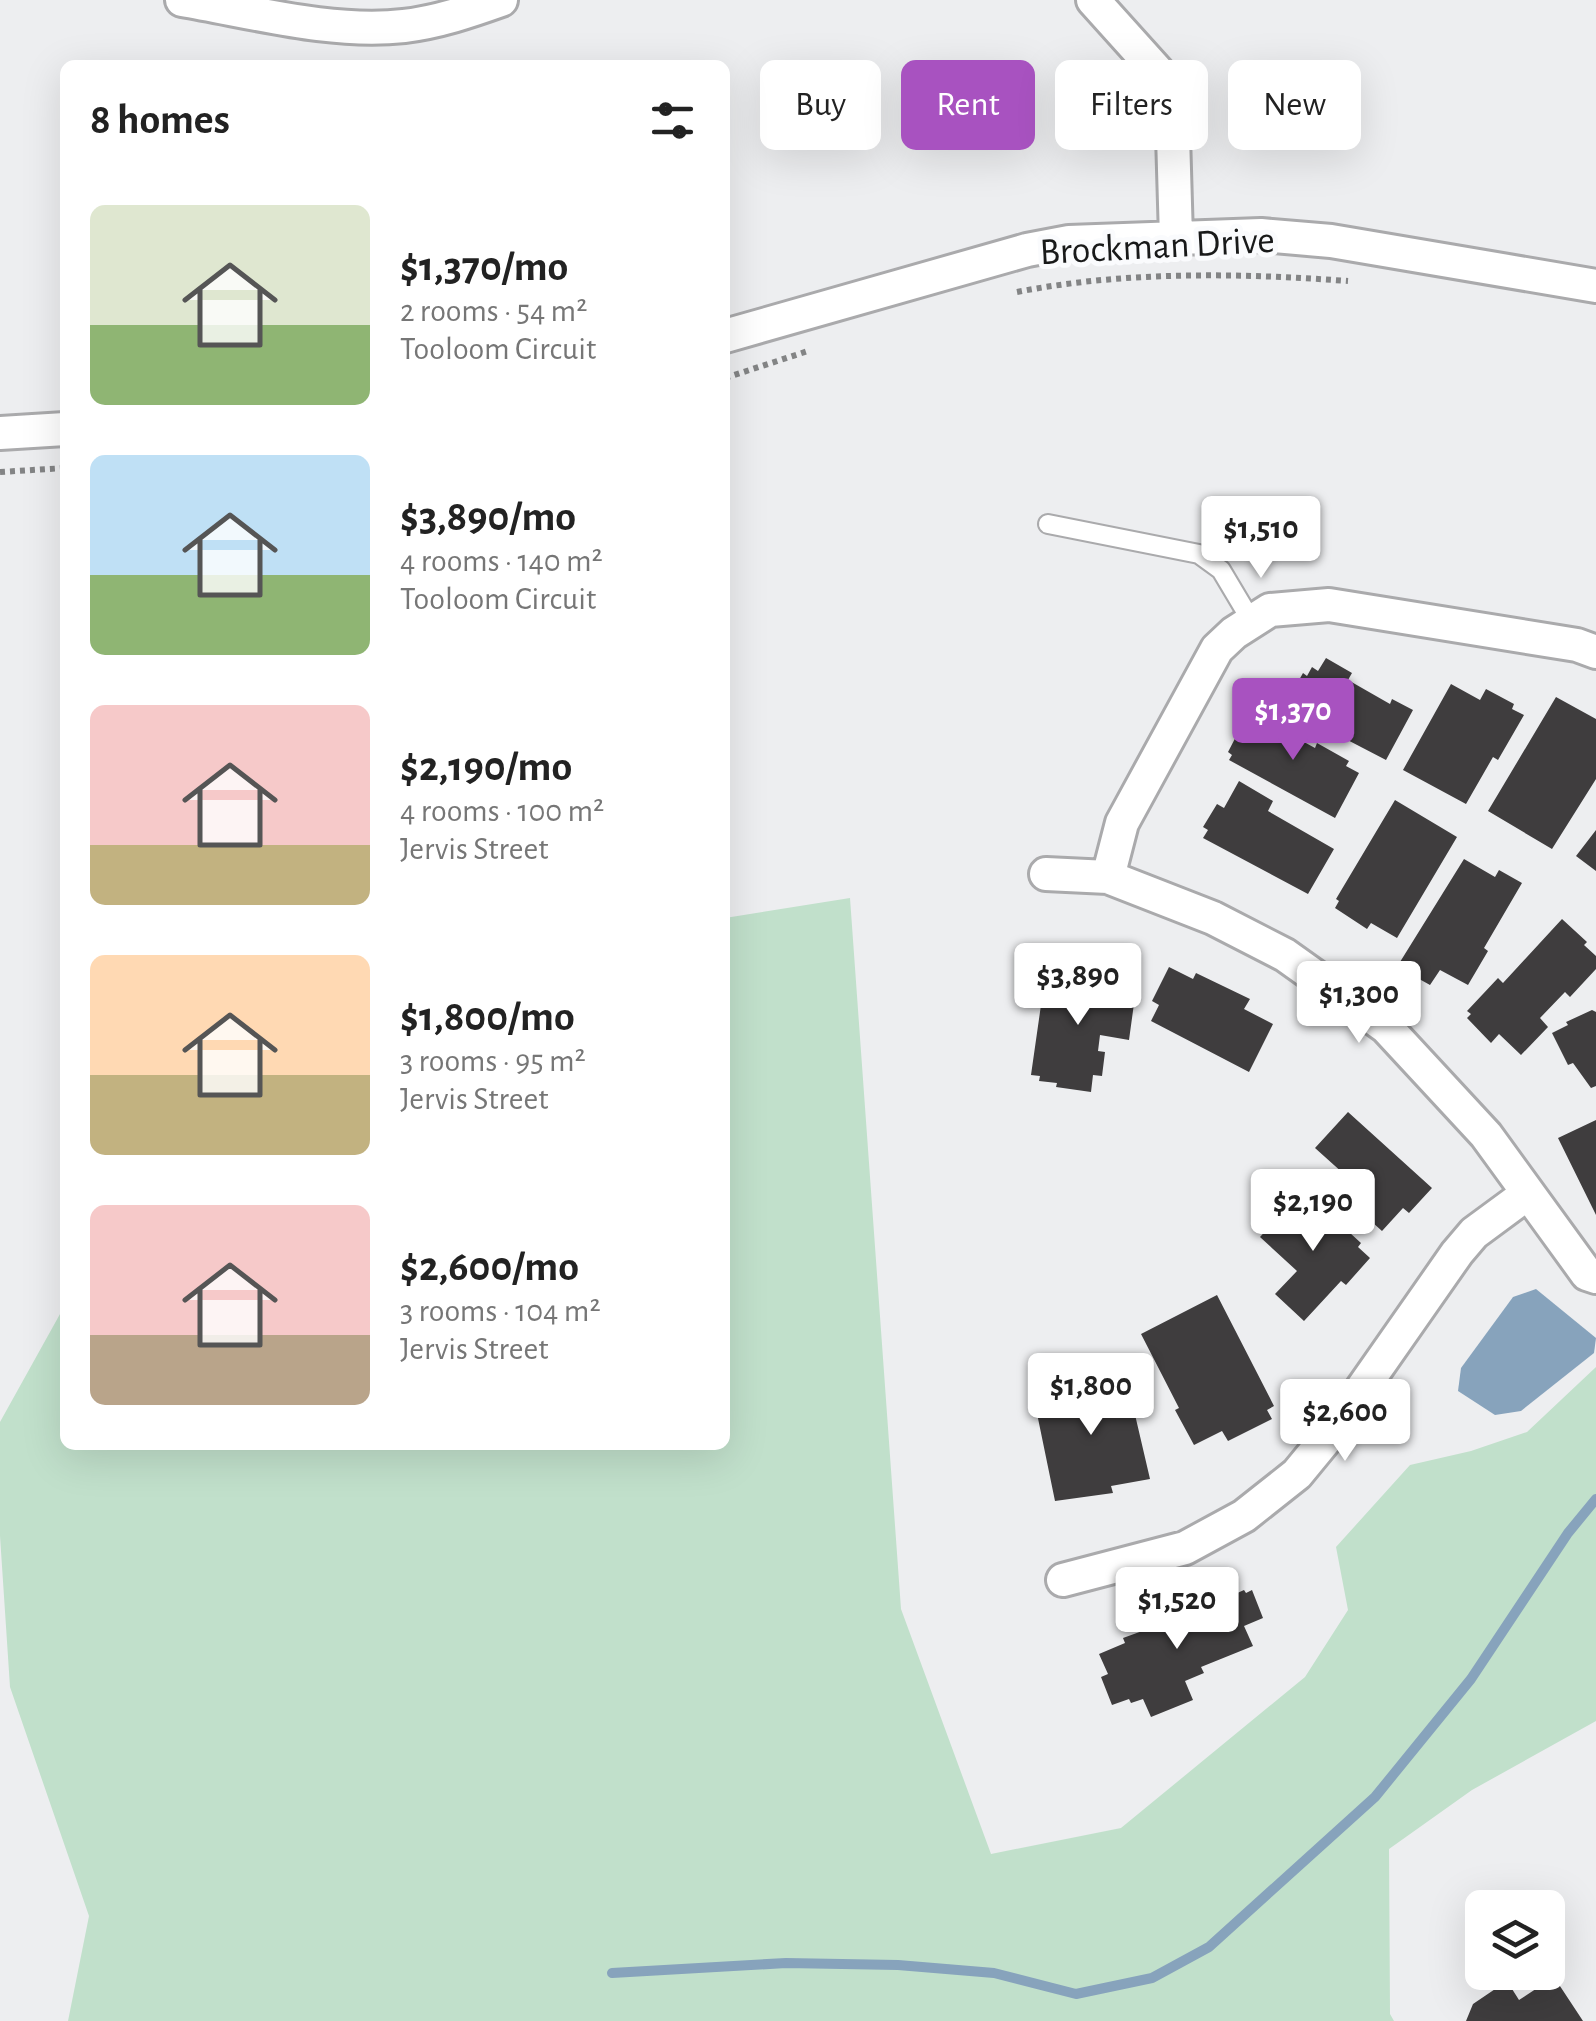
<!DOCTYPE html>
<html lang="en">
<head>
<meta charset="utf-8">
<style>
  body { margin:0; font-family:"Alegreya Sans",sans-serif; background:#f2f2f2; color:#222; height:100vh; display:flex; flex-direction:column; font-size:38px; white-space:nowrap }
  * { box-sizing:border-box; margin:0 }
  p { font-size:32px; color:#767676 }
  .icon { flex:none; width:55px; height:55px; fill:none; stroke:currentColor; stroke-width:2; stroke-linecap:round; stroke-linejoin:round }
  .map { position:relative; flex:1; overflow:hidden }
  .panel { position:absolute; left:60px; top:60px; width:670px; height:1390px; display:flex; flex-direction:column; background:#fff; border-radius:15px; box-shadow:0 10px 40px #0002 }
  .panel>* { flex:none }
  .top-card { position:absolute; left:760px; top:60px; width:685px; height:90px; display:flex; gap:20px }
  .fabs { position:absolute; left:1465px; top:1890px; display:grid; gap:20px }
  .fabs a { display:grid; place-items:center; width:100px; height:100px; border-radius:15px; background:#fff; box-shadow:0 10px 40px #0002; font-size:50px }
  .price { position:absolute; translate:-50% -85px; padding:0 22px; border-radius:10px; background:#fff; color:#222; font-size:32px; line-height:65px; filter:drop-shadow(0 2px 5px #0008) }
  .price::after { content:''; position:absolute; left:50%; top:60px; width:30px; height:22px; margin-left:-15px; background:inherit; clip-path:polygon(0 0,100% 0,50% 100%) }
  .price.selected { background:#a852c0; color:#fff }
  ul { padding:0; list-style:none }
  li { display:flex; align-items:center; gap:30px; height:250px; padding:0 30px }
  li span { display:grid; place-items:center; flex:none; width:280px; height:200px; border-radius:15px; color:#555 }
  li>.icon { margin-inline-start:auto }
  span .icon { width:120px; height:120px; fill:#fffc; stroke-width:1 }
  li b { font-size:42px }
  h2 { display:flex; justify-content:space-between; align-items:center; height:120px; padding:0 30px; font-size:42px }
  .tag { padding:0 35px; border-radius:15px; background:#fff; box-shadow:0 10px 40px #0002; font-size:35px; line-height:90px }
  .tag.selected { background:#a852c0; color:#fff }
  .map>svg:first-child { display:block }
  .green { fill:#c1e0cb }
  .water { fill:#87a3bc }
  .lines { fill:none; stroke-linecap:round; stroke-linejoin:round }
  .stream { stroke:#87a3bc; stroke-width:10 }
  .building { fill:#3f3d3e }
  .lane-casing { stroke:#aaaaac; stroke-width:22 }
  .street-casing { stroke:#aaaaac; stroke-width:38 }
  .path { stroke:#838485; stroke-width:6; stroke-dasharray:5 5; stroke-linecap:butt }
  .lane { stroke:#fff; stroke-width:18 }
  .street { stroke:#fff; stroke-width:32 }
  .labels { text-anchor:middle; stroke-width:10; stroke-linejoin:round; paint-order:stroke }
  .street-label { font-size:38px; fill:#181919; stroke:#fafbfd }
</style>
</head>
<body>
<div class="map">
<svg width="1596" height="2021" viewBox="0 0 1596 2021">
  <rect width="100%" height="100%" fill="#edeef0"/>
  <!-- green -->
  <path class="green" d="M850,898l51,711 90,245 130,-26 184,-151 43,-67 -12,-63 74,-82 61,-14 56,-19 69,-65v354l-124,69 -83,59 1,165 4,7h-1326l21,-105 -79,-229 -10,-151v-114l65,-117v140h660v-527z"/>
  <!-- water -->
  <path class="water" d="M1536,1289l60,49 -2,15 -73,58 -26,4 -37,-24 3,-23 52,-71z"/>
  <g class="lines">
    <!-- stream -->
    <path class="stream" d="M612,1973l174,-10 112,2 96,8 82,21 76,-16 57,-31 166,-150 96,-118 97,-146 28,-34"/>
  </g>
  <!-- building -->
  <path class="building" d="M1326,658l26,15 -4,7 42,24 2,-5 21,11 -27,50 -102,-53 19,-34 4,3 5,-9 6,4z
    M1451,684l29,16 6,-11 28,15 -2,5 12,6 -26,45 -5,-3 -27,47 -63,-34z
    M1556,697l40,22v60l-44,70 -64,-38z
    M1263,706l36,19 -6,11 22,12 2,-5 32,18 -3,5 13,7 -24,45 -106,-58 3,-5 -4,-3 13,-25 8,5z
    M1239,781l34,20 -5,10 66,38 -26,45 -105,-56 5,-8 -5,-3 14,-23 7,4z
    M1395,800l62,37 -60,101 -26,-15 -4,6 -32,-21 4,-7 -3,-2z
    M1596,830v41l-20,-15z
    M1464,859l31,18 4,-7 23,13 -38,65 4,3 -20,34 -28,-15 -10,15 -18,-10 2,-5 -14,-8z
    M1562,919l25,23 -3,3 12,11v13l-26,28 -5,-5 -25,26 8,9 -27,28 -22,-21 -8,9 -24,-25 4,-4 -4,-3 31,-33 5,5z
    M1169,967l24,12 3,-6 54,26 -6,10 29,15 -24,48 -98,-51 8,-16 -7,-4z
    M1046,970l42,5 -1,7 49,7 -7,51 -29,-5 -2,16 7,1 -3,24 -9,-1 -2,17 -35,-5 1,-4 -18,-2 1,-5 -9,-1z
    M1592,1010l4,2v74l-5,2 -18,-25 -5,2 -16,-32 16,-8 -2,-3z
    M1348,1112l84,76 -23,25 -6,-5 -21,23 -29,-26 11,-13 -49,-44z
    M1596,1120v95l-38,-77z
    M1303,1190l58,53 -3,4 12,11 -24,27 -5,-4 -37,40 -29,-27 22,-23 -37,-34z
    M1217,1295l57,111 -7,4 5,9 -44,22 -6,-10 -28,14 -19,-35 4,-2 -38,-74z
    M1126,1376l24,103 -39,7 2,7 -58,8 -22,-107z
    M1244,1590l2,3 6,-3 11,28 -19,8 9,20 -52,21 3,6 -19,8 8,19 -42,17 -8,-18 -12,4 -2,-4 -17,6 -11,-28 7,-3 -9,-20 26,-11 -2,-5 22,-8 -4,-10 18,-7 3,6 17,-7 3,6z
    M1554,1977l29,44h-117l7,-17 34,-23 12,19z"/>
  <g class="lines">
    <defs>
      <path id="lane" d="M1048,524l151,30 22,16 31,52"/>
      <path id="street" d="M182,0c71,12 150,34 222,26 34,-4 66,-15 97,-26
        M1093,0l72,80 7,21 4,137
        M725,336l302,-86 42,-8 192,-7 70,6 265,45
        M0,433l65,-4
        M1046,874l62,3 105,41 72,37 101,72 100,108 101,139 9,3
        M1108,877l14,-54 95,-174 17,-16 36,-23 59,-5 248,40 19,7
        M1063,1580l122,-32 59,-32 53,-42 37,-45 123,-176 17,-20 53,-39"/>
    </defs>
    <!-- lane casing -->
    <use href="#lane" class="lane-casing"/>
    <!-- street casing -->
    <use href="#street" class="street-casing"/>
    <!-- path -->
    <path class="path" d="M1017,292c108,-21 222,-19 331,-11
      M725,378l83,-27
      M0,472l65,-4"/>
    <!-- lane -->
    <use href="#lane" class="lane"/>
    <!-- street -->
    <use href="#street" class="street"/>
  </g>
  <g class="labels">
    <!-- street labels -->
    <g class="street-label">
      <text transform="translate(1157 245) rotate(-3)" y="13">Brockman Drive</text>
    </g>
  </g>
</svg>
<div class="fabs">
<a><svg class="icon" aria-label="layers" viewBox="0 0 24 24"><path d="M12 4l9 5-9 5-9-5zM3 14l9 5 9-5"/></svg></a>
</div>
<b class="price" style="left:1261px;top:581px">$1,510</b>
<b class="price selected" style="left:1293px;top:763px">$1,370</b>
<b class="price" style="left:1078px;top:1028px">$3,890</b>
<b class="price" style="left:1359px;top:1046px">$1,300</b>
<b class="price" style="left:1313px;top:1254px">$2,190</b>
<b class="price" style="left:1091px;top:1438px">$1,800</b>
<b class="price" style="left:1345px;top:1464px">$2,600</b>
<b class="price" style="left:1177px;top:1652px">$1,520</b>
<div class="top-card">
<a class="tag">Buy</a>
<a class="tag selected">Rent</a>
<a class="tag">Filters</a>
<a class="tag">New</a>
</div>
<section class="panel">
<h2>8 homes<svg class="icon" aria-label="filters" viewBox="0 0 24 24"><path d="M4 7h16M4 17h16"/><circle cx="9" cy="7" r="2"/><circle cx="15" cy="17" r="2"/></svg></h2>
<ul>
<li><span style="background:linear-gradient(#dfe7d0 60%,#8fb573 0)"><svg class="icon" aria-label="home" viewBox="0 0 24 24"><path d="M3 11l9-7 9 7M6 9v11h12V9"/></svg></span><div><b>$1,370/mo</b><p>2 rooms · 54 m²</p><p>Tooloom Circuit</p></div></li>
<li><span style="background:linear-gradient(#bfe0f5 60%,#8fb573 0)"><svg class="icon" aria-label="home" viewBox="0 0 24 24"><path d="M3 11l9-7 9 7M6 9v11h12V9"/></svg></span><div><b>$3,890/mo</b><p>4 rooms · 140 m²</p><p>Tooloom Circuit</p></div></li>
<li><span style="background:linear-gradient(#f6c9c9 70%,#c2b280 0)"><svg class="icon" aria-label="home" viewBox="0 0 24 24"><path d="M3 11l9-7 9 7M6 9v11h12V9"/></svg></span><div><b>$2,190/mo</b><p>4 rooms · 100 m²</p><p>Jervis Street</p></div></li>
<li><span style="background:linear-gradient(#ffd9b3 60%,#c2b280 0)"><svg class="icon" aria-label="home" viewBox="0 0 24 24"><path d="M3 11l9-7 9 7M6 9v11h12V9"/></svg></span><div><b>$1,800/mo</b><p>3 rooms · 95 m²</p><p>Jervis Street</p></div></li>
<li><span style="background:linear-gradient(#f6c9c9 65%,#b9a48a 0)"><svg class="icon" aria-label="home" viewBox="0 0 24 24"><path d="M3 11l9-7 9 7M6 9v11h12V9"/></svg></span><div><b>$2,600/mo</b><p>3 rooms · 104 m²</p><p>Jervis Street</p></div></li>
</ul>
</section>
</div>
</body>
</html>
